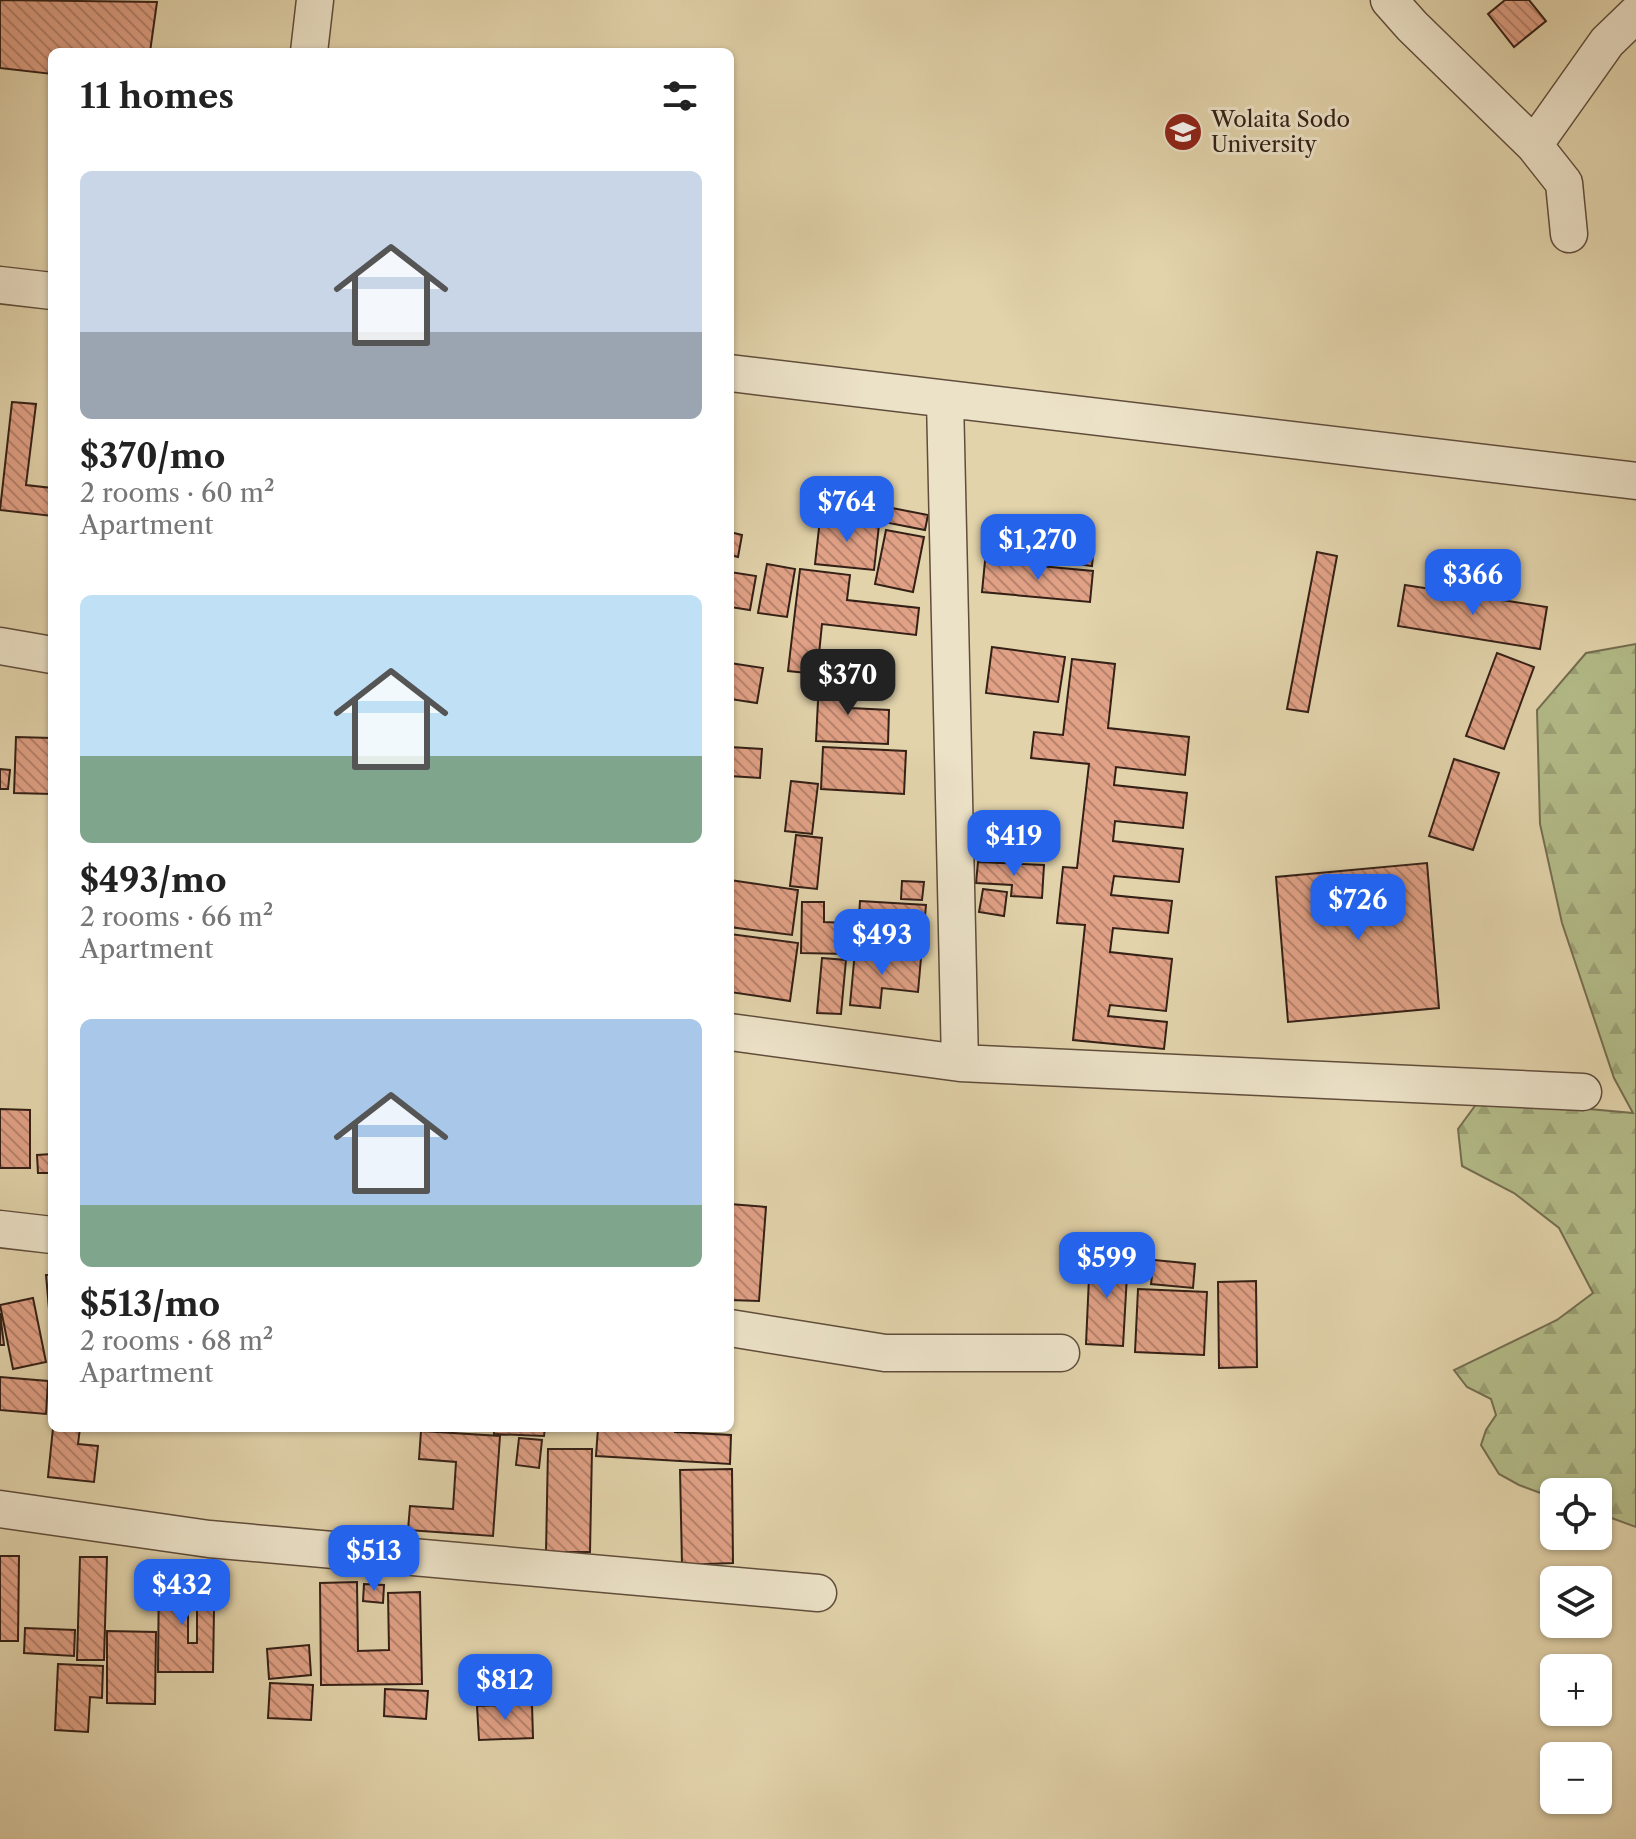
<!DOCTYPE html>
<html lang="en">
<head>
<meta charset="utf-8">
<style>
  body { margin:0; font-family:"Libre Caslon Text",serif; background:#f2f2f2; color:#222; height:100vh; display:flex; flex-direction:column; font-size:30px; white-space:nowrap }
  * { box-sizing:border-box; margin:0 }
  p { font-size:26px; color:#767676 }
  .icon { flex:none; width:44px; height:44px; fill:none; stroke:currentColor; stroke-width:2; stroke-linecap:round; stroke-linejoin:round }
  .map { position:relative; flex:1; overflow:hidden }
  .drawer { position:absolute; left:48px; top:48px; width:686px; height:1384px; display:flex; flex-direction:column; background:#fff; border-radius:12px; box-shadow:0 2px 6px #0004 }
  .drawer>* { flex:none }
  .tools { position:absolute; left:1540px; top:1478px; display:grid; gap:16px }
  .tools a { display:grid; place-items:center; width:72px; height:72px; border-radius:12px; background:#fff; box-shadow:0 2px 6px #0004; font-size:40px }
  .price { position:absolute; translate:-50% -68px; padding:0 18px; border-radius:16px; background:#2563eb; color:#fff; font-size:26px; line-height:52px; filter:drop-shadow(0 2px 4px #0008) }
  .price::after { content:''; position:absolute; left:50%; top:48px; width:24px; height:18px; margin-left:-12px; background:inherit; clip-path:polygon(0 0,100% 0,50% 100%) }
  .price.on { background:#222; color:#fff }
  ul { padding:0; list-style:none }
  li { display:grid; align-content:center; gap:16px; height:424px; padding:0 32px }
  li span { display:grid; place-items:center; height:248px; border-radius:12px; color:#555 }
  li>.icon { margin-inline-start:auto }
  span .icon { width:144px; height:144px; fill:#fffc; stroke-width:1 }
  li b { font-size:34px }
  h2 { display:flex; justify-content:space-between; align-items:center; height:96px; padding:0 32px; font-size:34px }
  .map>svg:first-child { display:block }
  .forest { fill:url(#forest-firs); stroke:#746e50; stroke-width:2 }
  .building { fill:url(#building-back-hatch); stroke:#342016; stroke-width:2 }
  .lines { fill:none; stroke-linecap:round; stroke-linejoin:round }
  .minor-casing { stroke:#604d3b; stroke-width:39 }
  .minor { stroke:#ece2c8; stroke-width:36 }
  .labels { text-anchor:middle; stroke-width:6; stroke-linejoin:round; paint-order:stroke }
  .poi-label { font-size:22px; fill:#342016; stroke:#ece2c8; text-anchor:start }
</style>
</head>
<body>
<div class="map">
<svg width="1636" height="1839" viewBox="0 0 1636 1839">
  <defs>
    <pattern id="forest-firs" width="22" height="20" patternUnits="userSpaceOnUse" patternTransform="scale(2)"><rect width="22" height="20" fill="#b3bc89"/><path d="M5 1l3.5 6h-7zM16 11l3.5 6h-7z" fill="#9ba176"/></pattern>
    <pattern id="building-back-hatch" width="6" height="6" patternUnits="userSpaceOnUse" patternTransform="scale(2)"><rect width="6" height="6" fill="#e1a186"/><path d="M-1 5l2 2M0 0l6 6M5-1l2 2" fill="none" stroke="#b7836d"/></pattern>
  </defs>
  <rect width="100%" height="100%" fill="#e2d3ab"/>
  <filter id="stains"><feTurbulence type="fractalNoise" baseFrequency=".0025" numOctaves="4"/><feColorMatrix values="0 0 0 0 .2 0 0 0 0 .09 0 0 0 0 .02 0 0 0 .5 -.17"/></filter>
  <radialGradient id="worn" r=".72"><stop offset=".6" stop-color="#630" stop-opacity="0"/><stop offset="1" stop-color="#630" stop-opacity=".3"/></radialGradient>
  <!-- forest -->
  <path class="forest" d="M1636,644v883l-38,-14v-21h-44v6l-35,-13 -20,-11 -18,-29 5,-15 10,-15 -5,-16 -24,-12 -13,-17 103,-50 36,-27 -34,-65 -45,-35 -52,-27 -4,-37 22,-30 153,14 -19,-35 -52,-155 -22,-99 -3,-114 49,-57z"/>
  <!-- building -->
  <path class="building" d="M0,0l157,2 -7,50h-98v22l-52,-6z
    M1505,0h24l17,21 -32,26 -26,-33z
    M12,402l24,2 -10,81 26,3v28l-52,-6z
    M892,508l36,7 -3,15 -36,-7z
    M820,519l59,6 -5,45 -59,-6z
    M886,530l38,7 -11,55 -38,-8z
    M730,532l12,3 -4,22 -8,-2z
    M1072,543l22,2 -2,21 -22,-3z
    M1317,552l20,4 -29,156 -21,-3z
    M985,561l108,10 -3,31 -108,-10z
    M767,564l28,5 -8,48 -29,-4z
    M800,569l50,6 -3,25 72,8 -3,27 -94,-11 -5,50 -29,-3z
    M730,572l26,4 -6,34 -20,-3z
    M1405,585l142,22 -7,42 -142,-23z
    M992,647l73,10 -7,45 -72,-9z
    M1497,653l37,14 -30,82 -38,-13z
    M1072,659l43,5 -7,64 81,9 -4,38 -69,-8 -2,18 73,8 -4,35 -68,-7 -2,20 70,8 -4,33 -65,-6 -3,19 61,6 -4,32 -55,-5 -3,24 62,7 -6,52 -56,-6 -2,11 59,6 -3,27 -91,-9 12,-115 -28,-2 6,-56 14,1 12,-104 -58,-6 3,-26 29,3z
    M730,663l33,5 -6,35 -27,-4z
    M819,681l34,1 -2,26 38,2 -1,34 -72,-3z
    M16,737l36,1v56l-38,-1z
    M730,747l32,2 -2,29 -30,-2z
    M823,747l83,4 -2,43 -83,-5z
    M1454,759l45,14 -26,77 -44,-14z
    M0,769l10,1 -2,19h-8z
    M791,781l27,3 -6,50 -27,-3z
    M796,835l26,3 -5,51 -27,-3z
    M978,835l27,3 -2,21 -26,-2z
    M978,862l66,3 -2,33 -31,-2 1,-11 -36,-2z
    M1427,863l12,145 -151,14 -12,-145z
    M730,880l68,10 -6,45 -62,-8z
    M902,881l22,1 -2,18 -21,-1z
    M983,889l24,3 -3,24 -25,-4z
    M860,901l66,4 -4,46 -65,-4z
    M802,902h22v20l23,1v31l-46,-1z
    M730,934l68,9 -8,58 -60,-9 2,-38 -2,-1z
    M855,951l66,7 -3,34 -36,-4 -2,20 -30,-3z
    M822,958l24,2 -5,54 -24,-1z
    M0,1109l30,1v58h-30z
    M52,1154v19h-14l-1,-18z
    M730,1204l36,3 -7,94 -29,-1z
    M1090,1255l38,2 -5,89 -37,-2z
    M1154,1260l41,4 -2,24 -42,-4z
    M46,1275h6v68z
    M1256,1281l1,86 -38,1 -1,-86z
    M1138,1289l69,3 -3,63 -69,-3z
    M33,1298l13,64 -33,7 -13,-64z
    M0,1313l4,32h-4z
    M0,1377l48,4 -2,33 -46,-4z
    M53,1428h27l-2,16 20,2 -4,36 -46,-5z
    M494,1428h51l-1,8 -50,-2z
    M598,1428h77v4l56,3 -1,29 -134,-8z
    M421,1431l79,5 -7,100 -85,-6 2,-24 43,3 3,-47 -37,-3z
    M519,1438l23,2 -3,28 -23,-3z
    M548,1449h44l-2,103h-44z
    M732,1469l1,94 -51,2 -2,-95z
    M0,1556h19l-1,85h-18z
    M80,1557h27l-3,103h-27z
    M159,1566l29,1v76h9v-34l17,1 -1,62h-55z
    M357,1582l1,69 31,-1 -1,-57 32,-1 2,92 -101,1 -1,-102z
    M364,1584l20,1 -1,18 -20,-2z
    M25,1628l50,2 -1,26 -50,-3z
    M107,1631l49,1 -1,72 -48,-1z
    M309,1645l2,30 -42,4 -2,-30z
    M58,1664l45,2 -1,32 -12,-1 -2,35 -33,-2z
    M270,1683l43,2 -2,35 -43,-2z
    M385,1689l43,2 -2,28 -42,-3z
    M532,1704l1,34 -54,2 -2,-34z"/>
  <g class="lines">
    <defs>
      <path id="minor" d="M1389,0l23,26 122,119 30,38 5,51
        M309,52l6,-52
        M1534,145l73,-103 29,-28
        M0,285l52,6
        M730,373l906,108
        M945,399l15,664
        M0,646l52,9
        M730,1032l230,31 623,29
        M0,1229l52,6
        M730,1328l155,25h176
        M0,1509l209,30 609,54"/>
    </defs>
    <!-- minor casing -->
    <use href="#minor" class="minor-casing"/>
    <!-- minor -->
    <use href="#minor" class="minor"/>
  </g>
  <!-- icons -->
  <defs>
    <symbol id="university-disc" viewBox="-11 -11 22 22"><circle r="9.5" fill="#8f2418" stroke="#ece2c8"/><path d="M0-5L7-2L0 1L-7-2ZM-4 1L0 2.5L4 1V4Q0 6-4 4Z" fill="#fff"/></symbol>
  </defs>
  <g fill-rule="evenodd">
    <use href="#university-disc" x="1161" y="110" width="44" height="44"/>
  </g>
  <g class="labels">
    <!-- poi labels -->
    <g class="poi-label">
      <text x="1211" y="127">Wolaita Sodo<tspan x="1211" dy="25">University</tspan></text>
    </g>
  </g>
  <rect width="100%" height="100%" filter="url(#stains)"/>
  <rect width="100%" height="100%" fill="url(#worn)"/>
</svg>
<div class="tools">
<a><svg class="icon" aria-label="locate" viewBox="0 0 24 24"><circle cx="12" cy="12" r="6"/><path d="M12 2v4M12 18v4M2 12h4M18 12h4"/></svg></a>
<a><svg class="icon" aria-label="layers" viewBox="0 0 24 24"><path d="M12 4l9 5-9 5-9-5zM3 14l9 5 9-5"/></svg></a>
<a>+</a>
<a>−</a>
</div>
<b class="price" style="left:847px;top:544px">$764</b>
<b class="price" style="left:1038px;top:582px">$1,270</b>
<b class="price" style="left:1473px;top:617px">$366</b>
<b class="price on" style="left:848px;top:717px">$370</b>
<b class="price" style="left:1014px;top:878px">$419</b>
<b class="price" style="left:1358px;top:942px">$726</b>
<b class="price" style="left:882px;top:977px">$493</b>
<b class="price" style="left:1107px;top:1300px">$599</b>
<b class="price" style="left:374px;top:1593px">$513</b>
<b class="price" style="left:182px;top:1627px">$432</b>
<b class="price" style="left:505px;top:1722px">$812</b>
<section class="drawer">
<h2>11 homes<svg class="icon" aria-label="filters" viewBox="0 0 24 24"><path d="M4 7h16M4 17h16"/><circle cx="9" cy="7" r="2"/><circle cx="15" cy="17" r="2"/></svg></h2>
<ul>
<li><span style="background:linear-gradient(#c9d6e8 65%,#9aa5b1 0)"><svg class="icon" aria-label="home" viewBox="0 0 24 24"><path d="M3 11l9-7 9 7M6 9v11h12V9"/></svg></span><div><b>$370/mo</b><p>2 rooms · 60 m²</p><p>Apartment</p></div></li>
<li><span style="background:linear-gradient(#bfe0f5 65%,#7fa58c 0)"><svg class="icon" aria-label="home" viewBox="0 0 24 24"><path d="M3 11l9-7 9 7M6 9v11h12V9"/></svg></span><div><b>$493/mo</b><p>2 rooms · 66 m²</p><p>Apartment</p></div></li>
<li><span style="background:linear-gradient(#a9c7e8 75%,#7fa58c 0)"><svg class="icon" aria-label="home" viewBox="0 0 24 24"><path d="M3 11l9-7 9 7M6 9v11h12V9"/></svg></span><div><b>$513/mo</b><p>2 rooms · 68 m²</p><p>Apartment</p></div></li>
</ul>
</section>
</div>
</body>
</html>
